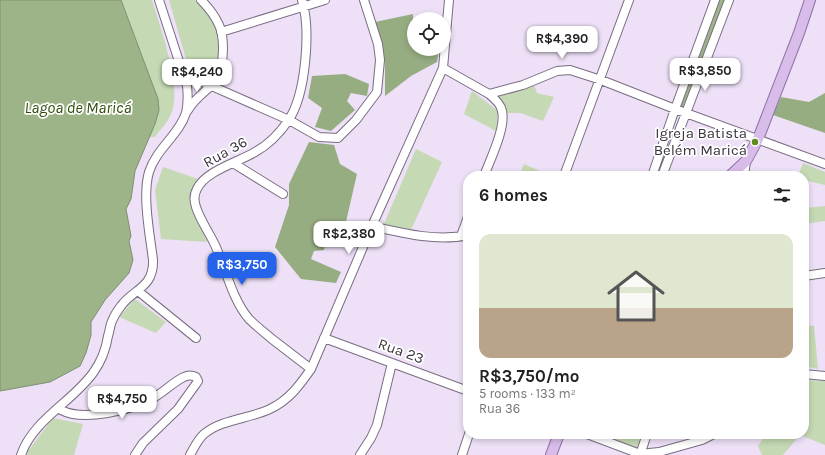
<!DOCTYPE html>
<html lang="en">
<head>
<meta charset="utf-8">
<style>
  body { margin:0; font-family:Karla,sans-serif; background:#f2f2f2; color:#222; height:100vh; display:flex; flex-direction:column; font-size:15px; white-space:nowrap }
  * { box-sizing:border-box; margin:0 }
  p { font-size:13px; color:#767676 }
  .icon { flex:none; width:22px; height:22px; fill:none; stroke:currentColor; stroke-width:2; stroke-linecap:round; stroke-linejoin:round }
  .map { position:relative; flex:1; overflow:hidden }
  .details { position:absolute; left:463px; top:171px; width:346px; height:268px; display:flex; flex-direction:column; background:#fff; border-radius:16px; box-shadow:0 2px 6px #0003 }
  .details>* { flex:none }
  .fabs { position:absolute; left:407px; top:12px; display:grid; gap:8px }
  .fabs a { display:grid; place-items:center; width:44px; height:44px; border-radius:50%; background:#fff; box-shadow:0 2px 6px #0003; font-size:20px }
  .price { position:absolute; translate:-50% -34px; padding:0 9px; border-radius:8px; background:#fff; color:#222; font-size:13px; line-height:26px; filter:drop-shadow(0 1px 2px #0008) }
  .price::after { content:''; position:absolute; left:50%; top:24px; width:12px; height:9px; margin-left:-6px; background:inherit; clip-path:polygon(0 0,100% 0,50% 100%) }
  .price.selected { background:#2563eb; color:#fff }
  ul { padding:0; list-style:none }
  li { display:grid; align-content:center; gap:8px; height:212px; padding:0 16px }
  li+li { border-top:1px solid #e0e0e0 }
  li span { display:grid; place-items:center; height:124px; border-radius:12px; color:#555 }
  li>.icon { margin-inline-start:auto }
  span .icon { width:72px; height:72px; fill:#fffc; stroke-width:1 }
  li b { font-size:17px }
  h2 { display:flex; justify-content:space-between; align-items:center; height:48px; padding:0 16px; font-size:17px }
  .map>svg:first-child { display:block }
  .green { fill:#c5d9b4 }
  .forest { fill:#96ad82 }
  .water { fill:#9db489; stroke:#7f8e72 }
  .lines { fill:none; stroke-linecap:round; stroke-linejoin:round }
  .canal { stroke:#9db489; stroke-width:7 }
  .minor-casing { stroke:#796d81; stroke-width:10 }
  .major-casing { stroke:#9071a5; stroke-width:12 }
  .minor { stroke:#fff; stroke-width:8 }
  .major { stroke:#d8bdea; stroke-width:10 }
  .poi-dot { fill:#5f8c1f; stroke:#fff; stroke-width:1.5 }
  .labels { text-anchor:middle; stroke-width:3.5; stroke-linejoin:round; paint-order:stroke }
  .poi-label { font-size:15px; fill:#3a353e; stroke:#fff; text-anchor:end }
  .street-label { font-size:15px; fill:#3a353e; stroke:#fff }
  .water-label { font-size:16px; font-style:italic; fill:#314c0b; stroke:#fff }
</style>
</head>
<body>
<div class="map">
<svg width="825" height="455" viewBox="0 0 825 455">
  <rect width="100%" height="100%" fill="#ede0f7"/>
  <!-- green -->
  <path class="green" d="M121,0h31c8,27 31,89 19,114 -3,8 -11,16 -16,23h-6l6,-13 3,-25z
    M169,0h26l10,8 13,24 1,32 -8,14h-13l-12,-19z
    M534,85l3,8 17,4 -11,24 -23,-8h-15l-10,-19z
    M472,91l26,20 -2,20 -32,-17z
    M416,149l26,13 -31,68 -27,-6z
    M803,163l22,9v13l-21,-5v-4h-6z
    M524,164l27,12h-32z
    M163,167l35,12 -7,16 16,47 -46,-3 -6,-49z
    M825,206v15l-21,3v-16z
    M135,299l31,23 -10,11 -37,-16z
    M804,325l10,1 4,43 -14,-3z
    M804,380l21,1v64l-25,-10 -17,20h-21l-4,-9 8,-12h38z
    M53,418l30,6 -9,31h-47l1,-4z
    M606,434h33l3,1 -6,16 -32,-13z"/>
  <!-- forest -->
  <path class="forest" d="M413,14v17l1,1v17h25l-2,13 -26,14 -26,20v-34l-10,-40z
    M345,74l24,10 -2,12 -16,-3 -4,8 8,9 -24,21 -16,-4 7,-19 -14,-10 4,-22z
    M825,93v40l-52,-18 8,-18 28,5z
    M309,142l25,3 6,19 17,10 -12,52h-13l-6,11 -2,13 -10,1 -3,8 30,13 -5,11 -35,-4 -26,-32 14,-42v-21z"/>
  <!-- water -->
  <path class="water" d="M0,0h121l37,99 1,11 -4,14 -20,47 -4,28 -5,10 5,27 -2,5 4,19 -4,13 -24,27 -14,22v13l-5,18 -6,13 -30,16 -50,9z"/>
  <g class="lines">
    <!-- canal -->
    <path class="canal" d="M681,105l40,-105"/>
    <defs>
      <path id="minor" d="M302,0c9,30 4,95 -14,121 -9,13 -20,24 -33,31 -16,10 -50,19 -58,37 -3,5 -3,12 -1,18 4,13 13,25 19,38 11,24 17,54 34,74 7,7 16,14 23,20 13,10 26,20 39,30
        M221,32l104,-32
        M443,68l46,26 34,-9 34,-14 13,-1 31,10 74,29 150,55
        M182,73l107,47 30,17 19,1 18,-18 21,-28 3,-32 -2,-16 -14,-44
        M188,110c8,-14 21,-20 29,-31 7,-12 8,-42 2,-54 -4,-9 -11,-18 -18,-25
        M233,163l50,31
        M484,176c6,-16 22,-48 18,-65 -1,-7 -8,-13 -13,-17
        M564,176l65,-176
        M652,176l23,-67 40,-109
        M662,176l67,-176
        M744,176l2,-15
        M372,226c30,7 65,16 96,9
        M461,236l7,-19
        M804,276l21,-3
        M138,291l58,47
        M324,338l144,53
        M804,374l21,2
        M60,407l1,3c23,12 70,0 92,-12 11,-6 20,-16 31,-21 4,-2 8,-2 12,0l2,4 -2,3 -18,25 -35,34 -8,12
        M587,434l53,20 19,-2 43,-12 12,-6
        M21,455c12,-35 51,-53 72,-82 8,-11 13,-24 15,-37 2,-6 2,-12 5,-17 2,-5 5,-9 8,-13 12,-17 33,-18 32,-46 -3,-25 -11,-64 -4,-88 7,-23 30,-37 37,-59 2,-9 2,-18 1,-27l-28,-86
        M190,455c4,-7 8,-16 14,-21 18,-15 45,-15 66,-25 19,-9 29,-23 41,-40l61,-143 71,-158 6,-68
        M360,455l11,-17 6,-13 15,-62
        M462,455l7,-21
        M640,455l7,-21"/>
      <path id="major" d="M730,176l16,-15 12,-22 41,-106 11,-33
        M551,455l8,-21"/>
    </defs>
    <!-- minor casing -->
    <use href="#minor" class="minor-casing"/>
    <!-- major casing -->
    <use href="#major" class="major-casing"/>
    <!-- minor -->
    <use href="#minor" class="minor"/>
    <!-- major -->
    <use href="#major" class="major"/>
  </g>
  <!-- markers -->
  <circle class="poi-dot" cx="755" cy="142" r="4"/>
  <g class="labels">
    <!-- poi labels -->
    <g class="poi-label">
      <text x="747" y="138">Igreja Batista<tspan x="747" dy="17">Belém Maricá</tspan></text>
    </g>
    <!-- street labels -->
    <g class="street-label">
      <text transform="translate(225 152) rotate(-29)" y="5">Rua 36</text>
      <text transform="translate(401 351) rotate(20)" y="5">Rua 23</text>
    </g>
    <!-- water labels -->
    <g class="water-label">
      <text x="78" y="113">Lagoa de Maricá</text>
    </g>
  </g>
</svg>
<div class="fabs">
<a><svg class="icon" aria-label="locate" viewBox="0 0 24 24"><circle cx="12" cy="12" r="6"/><path d="M12 2v4M12 18v4M2 12h4M18 12h4"/></svg></a>
</div>
<b class="price" style="left:562px;top:60px">R$4,390</b>
<b class="price" style="left:705px;top:92px">R$3,850</b>
<b class="price" style="left:197px;top:93px">R$4,240</b>
<b class="price" style="left:349px;top:255px">R$2,380</b>
<b class="price selected" style="left:242px;top:286px">R$3,750</b>
<b class="price" style="left:122px;top:420px">R$4,750</b>
<section class="details">
<h2>6 homes<svg class="icon" aria-label="filters" viewBox="0 0 24 24"><path d="M4 7h16M4 17h16"/><circle cx="9" cy="7" r="2"/><circle cx="15" cy="17" r="2"/></svg></h2>
<ul>
<li><span style="background:linear-gradient(#dfe7d0 60%,#b9a48a 0)"><svg class="icon" aria-label="home" viewBox="0 0 24 24"><path d="M3 11l9-7 9 7M6 9v11h12V9"/></svg></span><div><b>R$3,750/mo</b><p>5 rooms · 133 m²</p><p>Rua 36</p></div></li>
</ul>
</section>
</div>
</body>
</html>
